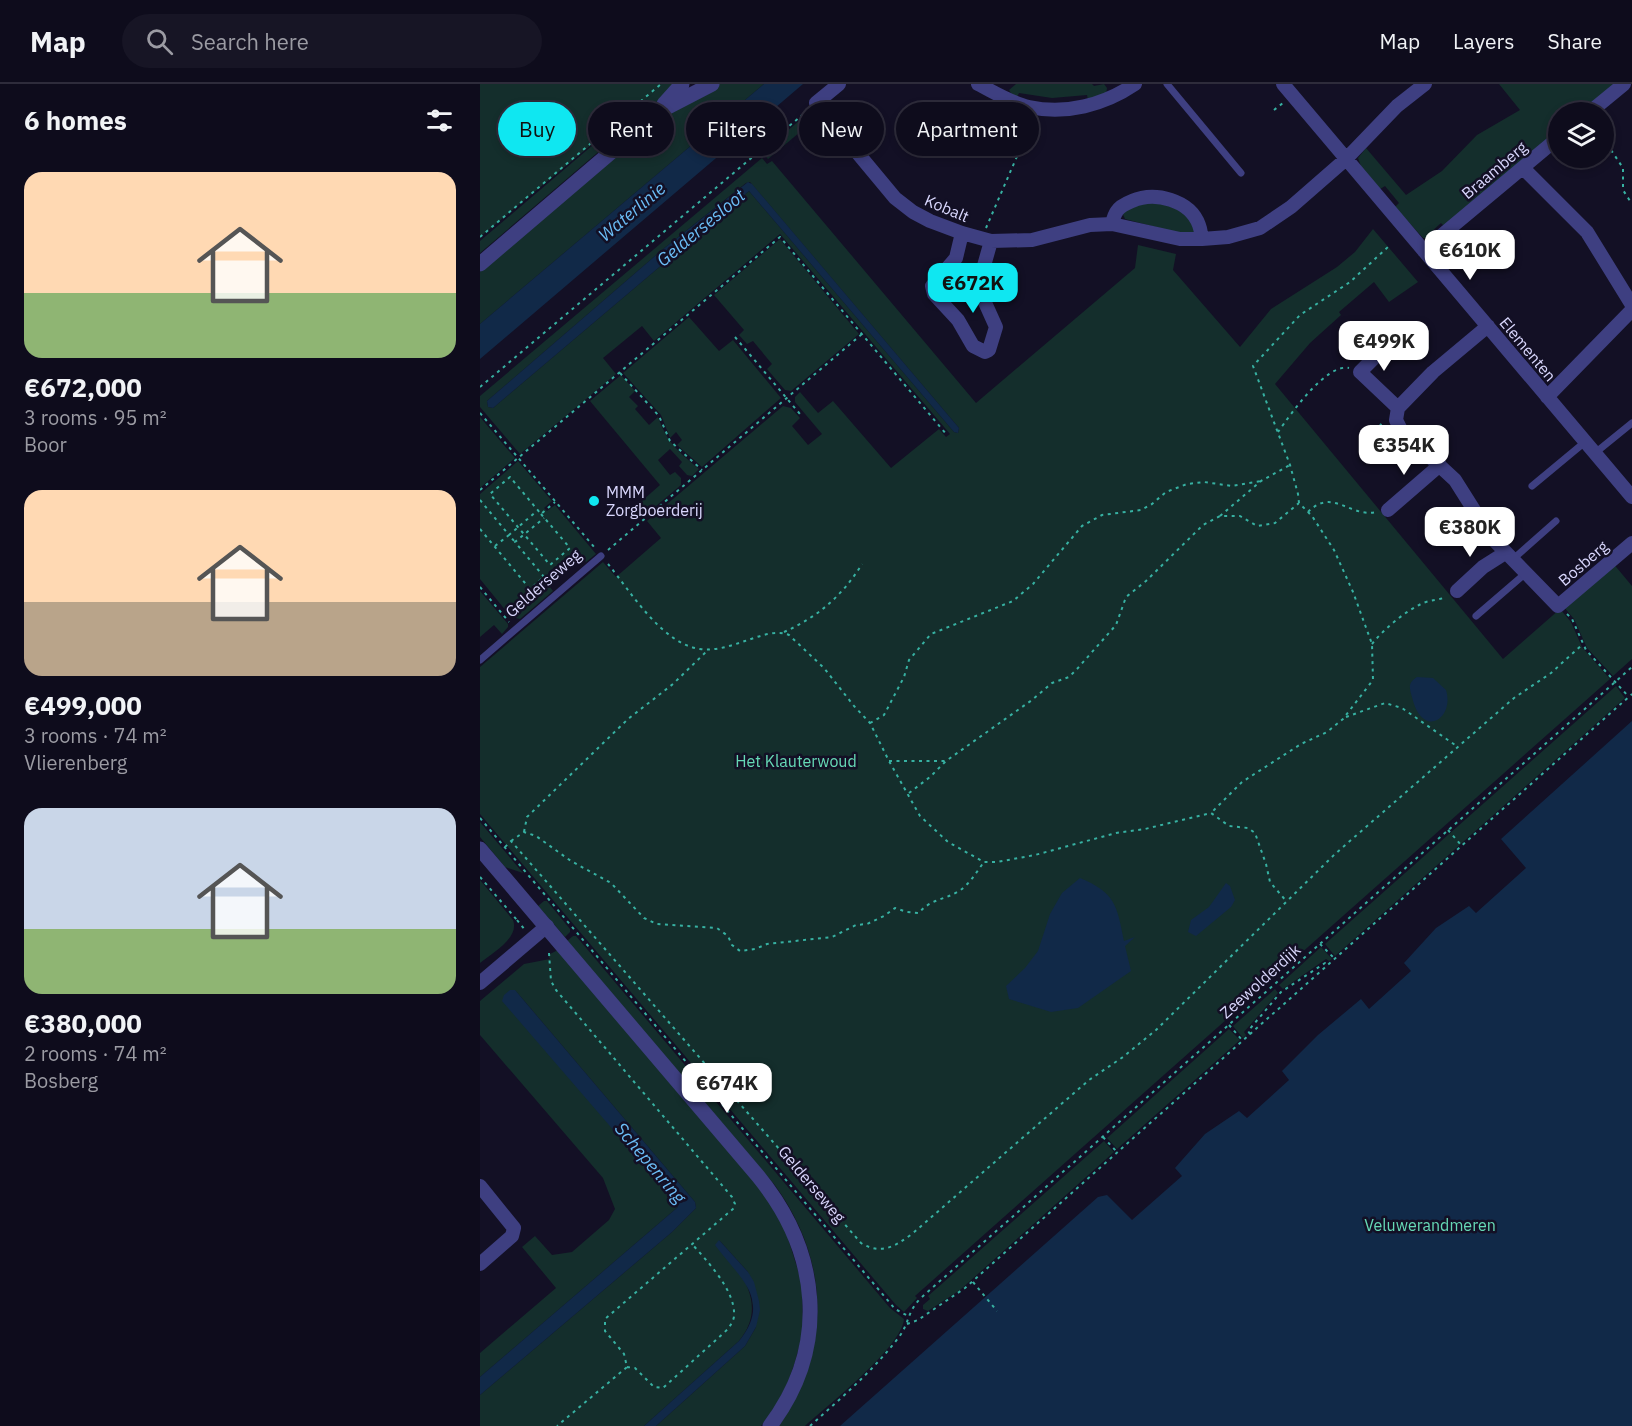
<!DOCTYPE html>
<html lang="en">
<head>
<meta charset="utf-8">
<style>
  body { margin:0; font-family:"IBM Plex Sans",sans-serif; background:#171525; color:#f1f3f6; height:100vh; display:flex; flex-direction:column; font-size:22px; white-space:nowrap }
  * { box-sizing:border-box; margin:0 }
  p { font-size:20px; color:#9b9ba3 }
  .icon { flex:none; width:33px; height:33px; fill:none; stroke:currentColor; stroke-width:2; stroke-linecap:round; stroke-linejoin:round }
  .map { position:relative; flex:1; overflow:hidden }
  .panel { display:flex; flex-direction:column; background:#0e0c1c; width:480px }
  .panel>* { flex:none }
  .hud { position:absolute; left:18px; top:18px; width:570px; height:54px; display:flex; gap:12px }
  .controls { position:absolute; left:1068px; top:18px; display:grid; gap:12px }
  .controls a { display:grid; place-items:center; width:66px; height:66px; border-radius:50%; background:#0e0c1c; box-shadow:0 3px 9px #0003,0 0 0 2px #2e2c3b; font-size:30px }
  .price { position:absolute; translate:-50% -51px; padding:0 14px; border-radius:12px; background:#fff; color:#222; font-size:20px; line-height:39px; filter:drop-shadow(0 2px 3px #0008) }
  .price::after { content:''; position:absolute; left:50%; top:36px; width:18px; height:14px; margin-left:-9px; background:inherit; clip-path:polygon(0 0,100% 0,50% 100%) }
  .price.active { background:#0fe7f1; color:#111 }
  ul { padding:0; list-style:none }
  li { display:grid; align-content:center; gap:12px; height:318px; padding:0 24px }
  li span { display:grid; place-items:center; height:186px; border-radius:18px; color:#555 }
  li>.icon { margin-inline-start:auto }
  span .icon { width:108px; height:108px; fill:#fffc; stroke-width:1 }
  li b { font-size:26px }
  h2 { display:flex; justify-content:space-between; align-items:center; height:72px; padding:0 24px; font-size:26px }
  .pill { padding:0 21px; border-radius:27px; background:#0e0c1c; box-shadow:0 3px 9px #0003,0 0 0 2px #2e2c3b; font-size:21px; line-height:54px }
  .pill.active { background:#0fe7f1; color:#111 }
  header { display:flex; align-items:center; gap:36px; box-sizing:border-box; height:84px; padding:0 30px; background:#0e0c1c; border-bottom:2px solid #2e2c3b }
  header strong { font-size:28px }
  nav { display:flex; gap:33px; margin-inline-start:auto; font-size:21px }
  .search { width:420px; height:54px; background:#171525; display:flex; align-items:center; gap:15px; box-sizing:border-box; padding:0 21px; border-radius:33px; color:#9b9ba3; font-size:22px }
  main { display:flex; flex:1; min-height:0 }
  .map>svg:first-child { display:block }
  .green { fill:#142e2c; fill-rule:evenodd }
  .water { fill:#112948 }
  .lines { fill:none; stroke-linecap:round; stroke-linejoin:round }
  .path { stroke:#37b1a2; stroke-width:2; stroke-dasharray:3 4.5; stroke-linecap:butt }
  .service { stroke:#3e3f81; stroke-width:7 }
  .minor { stroke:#3e3f81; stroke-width:14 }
  .tertiary { stroke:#3e3f81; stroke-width:15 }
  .poi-dot { fill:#0fe7f1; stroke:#131025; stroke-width:2 }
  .labels { text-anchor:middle; stroke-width:5; stroke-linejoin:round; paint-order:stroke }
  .street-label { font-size:16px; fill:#d9d7fd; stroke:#131025 }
  .poi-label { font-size:16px; fill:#d9d7fd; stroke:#131025; text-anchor:start }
  .park-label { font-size:16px; fill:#66d9b6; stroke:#131025 }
  .water-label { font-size:18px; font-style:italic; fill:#6bbdf6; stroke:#131025 }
</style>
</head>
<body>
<header>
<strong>Map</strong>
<div class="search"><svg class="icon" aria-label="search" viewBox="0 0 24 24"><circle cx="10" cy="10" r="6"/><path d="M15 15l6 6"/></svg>Search here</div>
<nav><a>Map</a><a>Layers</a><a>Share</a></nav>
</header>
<main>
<section class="panel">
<h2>6 homes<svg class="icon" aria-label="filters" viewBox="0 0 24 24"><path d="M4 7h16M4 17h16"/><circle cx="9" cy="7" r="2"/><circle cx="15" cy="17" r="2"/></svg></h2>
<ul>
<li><span style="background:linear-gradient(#ffd9b3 65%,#8fb573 0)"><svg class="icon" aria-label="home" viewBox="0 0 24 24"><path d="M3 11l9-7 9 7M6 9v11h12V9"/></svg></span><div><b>€672,000</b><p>3 rooms · 95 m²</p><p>Boor</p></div></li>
<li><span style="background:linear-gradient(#ffd9b3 60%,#b9a48a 0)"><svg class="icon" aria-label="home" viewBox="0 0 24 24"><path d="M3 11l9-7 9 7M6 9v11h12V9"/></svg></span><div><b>€499,000</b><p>3 rooms · 74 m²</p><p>Vlierenberg</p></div></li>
<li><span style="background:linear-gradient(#c9d6e8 65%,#8fb573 0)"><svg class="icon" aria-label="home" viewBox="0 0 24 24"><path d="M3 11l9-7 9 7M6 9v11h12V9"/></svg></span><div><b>€380,000</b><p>2 rooms · 74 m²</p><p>Bosberg</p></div></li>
</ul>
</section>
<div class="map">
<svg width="1152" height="1342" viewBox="0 0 1152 1342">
  <rect width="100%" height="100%" fill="#131025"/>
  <!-- green -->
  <path class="green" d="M0,0h198l-198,169v-12l174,-148 -174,144z
    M237,0h47l-284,240v-52l197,-167z
    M536,0h76l2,2 10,-2 3,4 -1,6 -18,6 -1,-5 -35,3 -33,-5 -2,4 -5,-2 -3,-5z
    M1019,0h118l-34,28h-25v21l-112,95 -5,-5 -12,11 3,4h-9l-28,-31 4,-4 -14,-17 -5,3 -19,-23 -3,-8 8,-10 40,47 36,-24 35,-36 43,-25z
    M332,26l7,6 -51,43 -6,-7z
    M282,74l5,6 5,-3 204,242 159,-135 3,-23 38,9 -3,16 67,77 31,-38 66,-42 18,-15 18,-23 45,53 -29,20 -15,-20 -35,30 2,3 -31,28 -35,41 228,275 57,-50 11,13 11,25 28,32 -695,617 2,2 -13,14 -8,-7 -416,-491v-147l123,-105 13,15 45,-39 -14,-17 136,-115 8,2 9,10 -8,8 16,19 14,-11 -27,-32v-5l5,-5 18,21 15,-12 58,67 48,-39 7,8 4,-3 -170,-200 -126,107 -12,-15 -39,32 13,16 -96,80 -40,-47v-11zM270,98l209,246 -1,5 -4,-1 -205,-241 -256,217 -5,-1 -1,-6 175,-151 84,-67z
    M659,119h29l23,16 5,11 -4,3 -17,-1 -50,-13 -3,-7z
    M300,155l79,95 -68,57 -6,-1 -18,-21 5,-5 -19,-23 -6,3 -8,-9 5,-5 -30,-35z
    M209,233l30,34 14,-11 48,58 -79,69 -25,-22 5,-5 -6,-8 -6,6 -9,-23 -38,-42z
    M141,291l14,16 -6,6 9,9 -3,3 14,16 9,-8c10,27 20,34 41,52l-7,7 -5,-1 -8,-9 3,-4 -12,-13 -12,11 12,15 5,-3 6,6v7l-38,32 -8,-10 25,-22 -70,-84z
    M0,333l35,41 -35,30z
    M38,377l34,40 -8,7 3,3 8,-6 41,49 -10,8 -10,-10 -32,27 9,12 -33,28 -9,-2 -31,-38v-85z
    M1132,478l20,24v73l-19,17 -26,-28 -13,-29 -11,-13z
    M0,507l28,33v3l-6,7 -8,-9 -14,12z
    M1136,602l9,12 -290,258 -10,-12z
    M0,738l43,51 -18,-6 -25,-30z
    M0,796l33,40c7,18 -21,33 -33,43z
    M64,817h3l23,28v3l-5,5 -27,-31z
    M93,852h3l314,372 14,11c-2,28 -77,87 -99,107h-26c53,-78 51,-166 -5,-242l-207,-243z
    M841,863l11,12 -3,2 -3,-2 -43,30 -4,-4z
    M78,866l198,233 26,36 20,64 1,49 -8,30 -7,20 -11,22 -16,22h-105l89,-80 11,-19 -8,-55 -29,-32c21,33 50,64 20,101l-95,85h-164v-31l192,-163 24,-24 -1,-6 -180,-212 163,215v2l-198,170v-24l76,-65 -34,-41 13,-11 17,19 20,-3 37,-32 6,-11 -12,-31 -123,-143v-34l44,-37 26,-5 -2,-4z
    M795,905l3,4 -34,39 2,3 -3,3 -10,-12z
    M749,945l11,11 -123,109 -10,-11z
    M624,1057l10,11 -154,138 -32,21 -5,-2v-4l7,-6 -2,-3z"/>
  <!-- water -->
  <path class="water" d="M284,0h39l-323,275v-35z
    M268,98l4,2 207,244 -1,5 -4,-1 -205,-241 -256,217 -5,-1 -1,-6 175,-151z
    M937,593l16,1 13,12c9,29 -24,50 -34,7 -3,-10 -4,-14 5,-20z
    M1152,637v705h-792l258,-229 9,-2 25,25 50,-44 -7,-8 30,-34 34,-23 8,7 42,-38 -7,-9 36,-36 43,-36 8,10 42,-38 -7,-8 32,-35 33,-22 7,7 50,-45 -25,-29z
    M600,794c36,15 37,28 44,63l11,-4 -10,9 6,25 -53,37 -27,4 -42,-13 -3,-13 19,-18 13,-17 12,-37 12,-21z
    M746,799l4,3 5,14 -4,7 -35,29 -8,-4 3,-12 18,-13z
    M30,906h5l180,212 1,6 -24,24 -192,163v-18l198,-170v-2l-176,-204 2,-6z
    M239,1156l29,32 6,10 5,19 1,9 -4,17 -11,19 -89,80h-12l95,-85c34,-42 -1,-64 -24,-96z"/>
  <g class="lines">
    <!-- path -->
    <path class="path" d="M794,26l9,-7
      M1124,64l7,2 12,18v22l9,14
      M506,144l32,-74 -7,-14 11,-22
      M0,153l181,-153
      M255,253l65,77
      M140,289l39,43 11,25 32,29
      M0,303l327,-276
      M0,329l115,135
      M798,348c12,-17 48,-69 71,-64
      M880,365l23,-27
      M0,406l300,-253 167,198
      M0,416l29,35 29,-25
      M819,419l-1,-9 -8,-29 -37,-99 47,-51 50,-33 39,-36
      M828,428c25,-25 41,6 69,0
      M61,430l29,34 -20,17 -60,-71 20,-17 31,37 14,-12
      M740,432l41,-35 29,-16
      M0,445l50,60 14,-12 8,9
      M15,462l14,-11 6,7
      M128,466l254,-216
      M128,480c23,28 54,80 92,85 16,2 30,-3 45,-8 13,-4 30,-12 44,-6l35,33 30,38 16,17 19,38 31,55 28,26 36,20h13l38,-7 81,-22 29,-4 66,-16 18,13 19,2 7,5 11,31 4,18 17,20
      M64,493l-29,-35 29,-24
      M0,503l29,35
      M1087,530l5,5 14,31 43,47
      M304,548c34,-15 59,-37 78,-68
      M892,560c13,-16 32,-32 51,-41 8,-3 16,-3 23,-6
      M866,633l39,-14 17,5 56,39
      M390,639l14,-8 20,-38 5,-17 22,-26 82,-33 20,-17 49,-58 20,-11 39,-5 11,-6 14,-12 21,-8 17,-2 28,4 29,-5
      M409,677h57
      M429,709l21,-16 16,-16 86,-61 20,-17 17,-6 8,-8 39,-44 10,-28 20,-16 57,-56 17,-9h20l17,10 18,-3 24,-20 13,13 22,34 19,42 19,52 1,36 -30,39 -16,13 -26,12 -59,38 -31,31
      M0,734l415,491 13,7
      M968,746l14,16
      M44,748l3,-15 101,-98 45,-35 36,-35
      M31,757l13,-9 12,4 35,25 40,22 33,35 13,6 60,4 11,8 4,9 8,6 15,-2 12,-5 65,-7 24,-12 11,-1 17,-8 11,-8 12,4 12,1c11,-14 26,-13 40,-22 11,-7 18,-20 25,-29
      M25,763l6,-6 350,402c20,12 33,4 51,-9l177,-154 34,-23 33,-27 179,-176 179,-156 37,-25 32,-29
      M0,793l37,43 2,-2
      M37,836l8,10
      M840,860l15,15
      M69,869l2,28 5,9 176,207 3,7 -1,4 -129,111v12l19,23 3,13 -70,59
      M749,941l14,16
      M770,950l-2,-3 33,-39 44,-29 2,3
      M623,1053l14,15
      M493,1198l24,29
      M427,1240l11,-4 47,-32 667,-594
      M147,1283l8,1 19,19 9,1 65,-59c2,-3 6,-9 6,-13 2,-25 -27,-55 -42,-72
      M330,1342c31,-28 63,-55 89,-89 11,-15 8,-26 23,-40l710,-630"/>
    <!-- service -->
    <path class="service" d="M687,0l74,89
      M1115,369l37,-30
      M1052,402l53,-44
      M1032,476l44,-39
      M996,532l50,-43
      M0,576l121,-104"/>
    <!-- minor -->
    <path class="minor" d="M359,0l-23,19 79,95 18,14 17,9 32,12 29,8 41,-1 58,-15 22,-1 68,15h22l26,-2 32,-9 31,-21 55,-48 51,-53 28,-22
      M498,0c16,8 33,19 51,23 37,8 75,-2 106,-23
      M803,0l349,413
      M1110,28l34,-28
      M1043,84l64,64 45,73
      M632,140c1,-4 2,-9 5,-13 3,-5 10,-8 15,-10 23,-10 58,-1 67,24 2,5 2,10 3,14
      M482,149l-6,25 -24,28 2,8 24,26 15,26 12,6 4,-2 7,-23 -18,-40 13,-46
      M944,167l18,-16 116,-97
      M1008,242l-55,46 -35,36 -2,12 5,10 54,50 36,57 67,69 74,-63
      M916,252l-36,36 38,36
      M1067,313l85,-87
      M908,426l52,-45
      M977,507l26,-24 22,-14
      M0,899l67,-57
      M0,1102l34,42 -2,8 -32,28"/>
    <!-- tertiary -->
    <path class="tertiary" d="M184,20l18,-20
      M0,180l178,-152 54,-28
      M0,765l278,327c62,76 72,170 12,250"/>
  </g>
  <!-- markers -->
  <circle class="poi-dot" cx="114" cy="417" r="6"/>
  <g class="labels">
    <!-- street labels -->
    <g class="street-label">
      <text transform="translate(1014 86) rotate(-40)" y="6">Braamberg</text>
      <text transform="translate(467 124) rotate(23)" y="6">Kobalt</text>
      <text transform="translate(1048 265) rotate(50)" y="6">Elementen</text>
      <text transform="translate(1103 479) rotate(-41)" y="6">Bosberg</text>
      <text transform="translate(63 499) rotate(-41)" y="6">Gelderseweg</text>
      <text transform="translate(780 897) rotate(-42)" y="6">Zeewolderdijk</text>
      <text transform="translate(332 1100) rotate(50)" y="6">Gelderseweg</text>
    </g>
    <!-- poi labels -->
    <g class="poi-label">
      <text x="126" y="414">MMM<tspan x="126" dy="18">Zorgboerderij</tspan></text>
    </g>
    <!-- park labels -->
    <g class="park-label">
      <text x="316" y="683">Het Klauterwoud</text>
      <text x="950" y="1147">Veluwerandmeren</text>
    </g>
    <!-- water labels -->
    <g class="water-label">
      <text transform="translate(152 128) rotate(-40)" y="6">Waterlinie</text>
      <text transform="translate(221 144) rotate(-40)" y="6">Geldersesloot</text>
      <text transform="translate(170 1079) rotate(50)" y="6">Schepenring</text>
    </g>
  </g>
</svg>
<div class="controls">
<a><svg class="icon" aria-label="layers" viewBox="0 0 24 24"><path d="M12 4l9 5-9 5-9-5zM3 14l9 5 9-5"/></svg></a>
</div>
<b class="price" style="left:990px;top:197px">€610K</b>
<b class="price active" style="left:493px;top:230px">€672K</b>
<b class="price" style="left:904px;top:288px">€499K</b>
<b class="price" style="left:924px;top:392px">€354K</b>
<b class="price" style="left:990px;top:474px">€380K</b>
<b class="price" style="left:247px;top:1030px">€674K</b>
<div class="hud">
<a class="pill active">Buy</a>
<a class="pill">Rent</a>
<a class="pill">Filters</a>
<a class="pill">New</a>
<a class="pill">Apartment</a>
</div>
</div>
</main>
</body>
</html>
